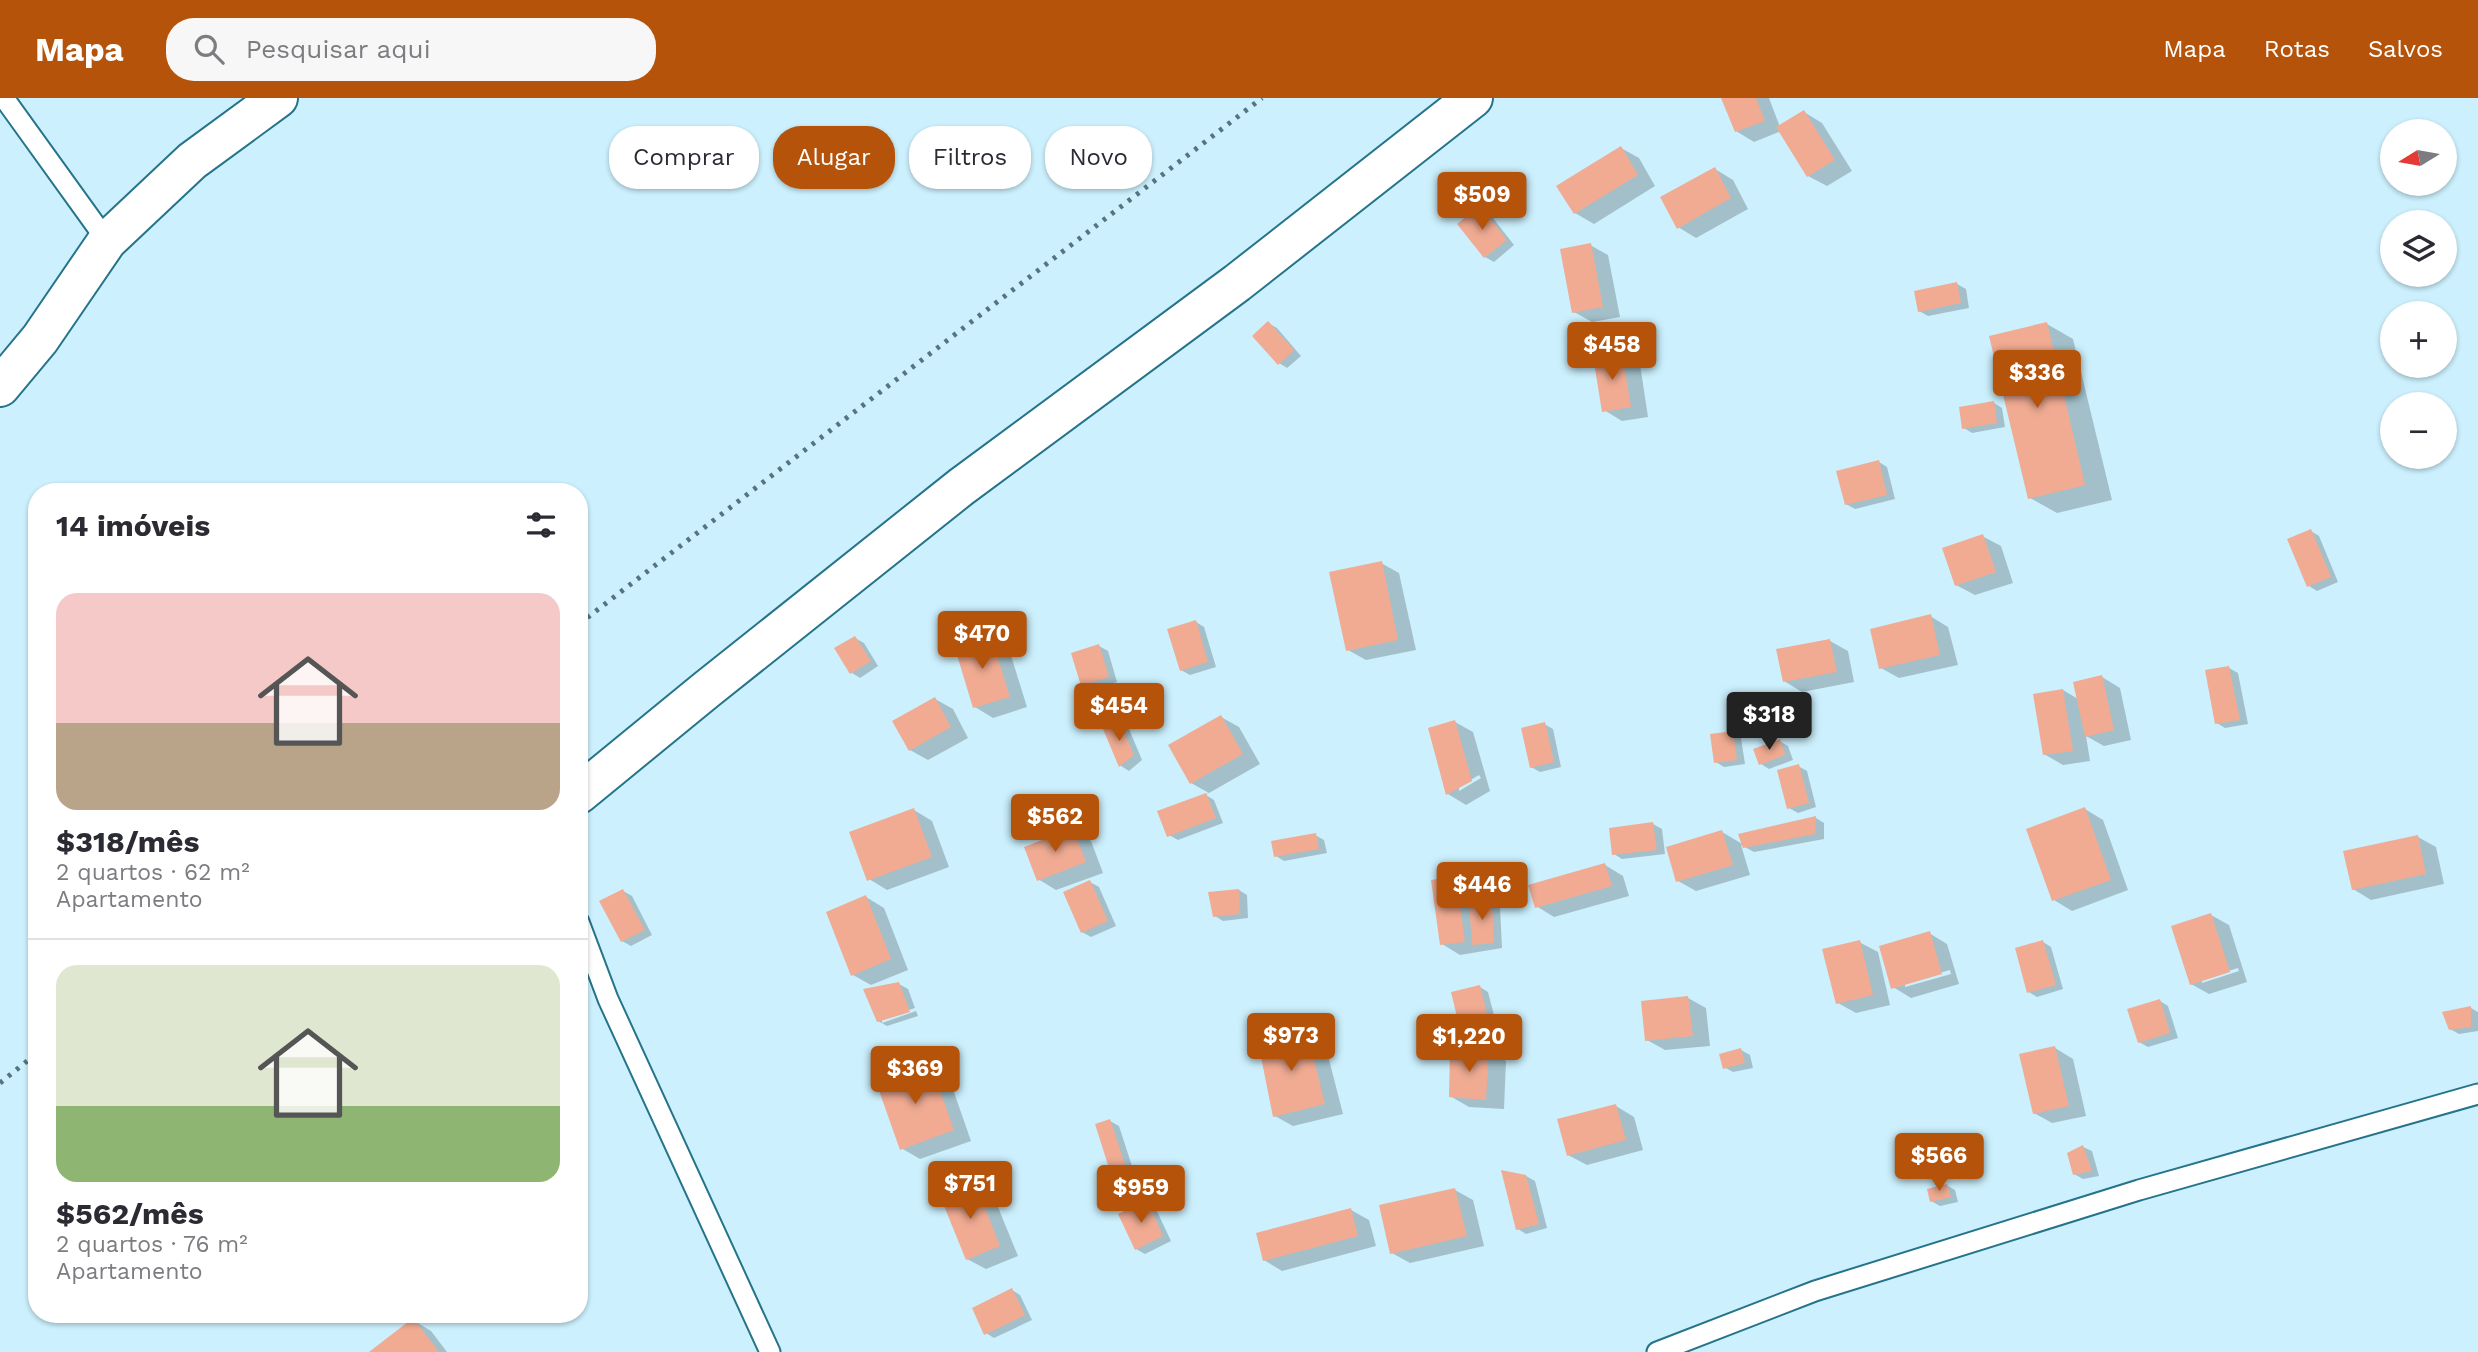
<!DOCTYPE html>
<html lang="pt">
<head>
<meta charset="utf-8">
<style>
  body { margin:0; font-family:"Work Sans",sans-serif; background:#f7f7f7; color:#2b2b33; height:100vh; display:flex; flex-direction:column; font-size:26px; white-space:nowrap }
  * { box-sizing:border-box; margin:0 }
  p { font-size:23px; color:#7c7c81 }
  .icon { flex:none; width:38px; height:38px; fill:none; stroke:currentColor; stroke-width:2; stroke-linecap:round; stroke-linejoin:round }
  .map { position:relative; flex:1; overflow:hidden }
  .side { position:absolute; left:28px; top:385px; width:560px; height:840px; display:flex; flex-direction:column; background:#fff; border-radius:28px; box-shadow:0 2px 5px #0004 }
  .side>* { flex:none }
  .hud { position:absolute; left:609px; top:28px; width:665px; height:63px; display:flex; gap:14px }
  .needle { width:46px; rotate:259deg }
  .tools { position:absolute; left:2380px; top:21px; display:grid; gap:14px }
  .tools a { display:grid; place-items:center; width:77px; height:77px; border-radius:50%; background:#fff; box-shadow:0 2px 5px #0004; font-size:35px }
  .price { position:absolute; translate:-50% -60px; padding:0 16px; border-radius:7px; background:#b45309; color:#fff; font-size:23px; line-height:46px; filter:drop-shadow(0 2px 4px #0008) }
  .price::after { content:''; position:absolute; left:50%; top:42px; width:21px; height:16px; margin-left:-10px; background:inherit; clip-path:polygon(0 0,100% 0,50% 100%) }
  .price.current { background:#222; color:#fff }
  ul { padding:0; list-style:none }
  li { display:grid; align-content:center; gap:14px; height:371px; padding:0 28px }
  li+li { border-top:2px solid #e1e1e2 }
  li span { display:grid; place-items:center; height:217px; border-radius:21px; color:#555 }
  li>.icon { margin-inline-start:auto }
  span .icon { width:126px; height:126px; fill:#fffc; stroke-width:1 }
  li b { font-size:30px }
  h2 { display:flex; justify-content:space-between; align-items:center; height:84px; padding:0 28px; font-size:30px }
  .pill { padding:0 24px; border-radius:28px; background:#fff; box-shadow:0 2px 5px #0004; font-size:24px; line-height:63px }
  .pill.current { background:#b45309; color:#fff }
  header { display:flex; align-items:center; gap:42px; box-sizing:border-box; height:98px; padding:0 35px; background:#b45309; color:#fff }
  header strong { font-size:33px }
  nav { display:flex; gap:38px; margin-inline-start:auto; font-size:24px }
  .search { width:490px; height:63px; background:#f7f7f7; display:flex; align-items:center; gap:18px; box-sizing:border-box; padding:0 24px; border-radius:28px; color:#7c7c81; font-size:26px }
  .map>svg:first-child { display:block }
  .shadow { fill:#0003; fill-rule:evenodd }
  .building { fill:#f0ab92 }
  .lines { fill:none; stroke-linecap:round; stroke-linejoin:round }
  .service-casing { stroke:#25748a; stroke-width:23 }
  .minor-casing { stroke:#25748a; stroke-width:42 }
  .service { stroke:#fff; stroke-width:19 }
  .minor { stroke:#fff; stroke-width:38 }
  .rail { stroke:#56747f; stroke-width:5; stroke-dasharray:3.5 7; stroke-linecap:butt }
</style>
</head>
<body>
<header>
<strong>Mapa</strong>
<div class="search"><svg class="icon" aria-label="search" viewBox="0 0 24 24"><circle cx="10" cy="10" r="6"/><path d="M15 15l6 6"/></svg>Pesquisar aqui</div>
<nav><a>Mapa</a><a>Rotas</a><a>Salvos</a></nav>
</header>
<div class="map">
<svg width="2478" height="1254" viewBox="0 0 2478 1254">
  <rect width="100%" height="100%" fill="#ccf0fd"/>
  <!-- shadow -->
  <path class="shadow" d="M1723,0h46l11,29 24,-15 18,11 30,48 -25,15 -19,-10 -27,-45 -27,11 -18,-11z
    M1621,50l18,10 16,28 -61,38 -19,-11 -16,-27z
    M1715,71l18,11 15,29 -52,29 -18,-11z
    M1480,110l9,5 25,32 -20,17 -9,-5z
    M1590,147l18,10 12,62 -28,5 -18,-10z
    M1957,186l9,5 3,19 -41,8 -9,-5z
    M1268,225l9,5 24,28 -14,12 -8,-5z
    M2047,226l26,15 39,161 -55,13 -27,-15z
    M1622,256l18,10 8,53 -26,4 -18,-11z
    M1994,305l8,5 3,19 -33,6 -8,-5z
    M1879,364l8,5 8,32 -40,10 -9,-5z
    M2311,433l8,5 19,46 -21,9 -8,-5z
    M1982,438l19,10 12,37 -38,12 -19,-10z
    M1381,465l18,10 17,77 -50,10 -18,-10z
    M1930,518l18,11 10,38 -59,13 -18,-10z
    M1196,524l8,5 12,40 -26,8 -9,-5z
    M990,537l18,11 19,61 -34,11 -18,-11z
    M855,540l9,5 14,23 -18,12 -8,-5z
    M1830,543l18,10 6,31 -52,10 -18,-11z
    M1099,548l9,5 9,31 -26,7 -8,-5z
    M2229,570l9,5 10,51 -23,4 -8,-5z
    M2102,579l18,11 11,52 -27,6 -18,-10 4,25 -27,4 -19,-11 19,-64 15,9z
    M935,601l18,10 15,29 -40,22 -18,-10z
    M1221,619l18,10 21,37 -51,29 -18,-10z
    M1455,624l18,10 17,59 -24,14 -18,-11 -18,-65zM1479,677l2,3 -22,13v-4z
    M1120,626l9,5 13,31 -13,11 -8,-5 -16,-36z
    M1544,626l9,5 8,38 -21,5 -9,-5z
    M1732,635l9,5 4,26 -21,3 -8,-5z
    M1779,643l9,5 5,14 -24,9 -8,-5z
    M1798,668l9,5 9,36 -18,6 -9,-5z
    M1209,695l-3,2 8,5 9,23 -45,17 -9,-5 -9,-23z
    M2085,711l18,11 25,70 -56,21 -18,-11z
    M914,712l18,11 17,46 -62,23 -18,-11z
    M1816,720l8,5v16l-70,13 -13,-7 9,30 -54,16 -18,-10 44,-49 22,13z
    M1653,726l9,5 3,25 -43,5 -8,-5z
    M1072,732l19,11 12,32 -47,17 -18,-11z
    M1315,737l9,5 3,13 -43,8 -8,-5z
    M2418,739l18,10 8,37 -73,16 -18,-11z
    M1605,767l18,11 6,20 -75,21 -18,-11z
    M1455,780l18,11 3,15 15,-2 9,5 2,41 -42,7 -18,-11z
    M1090,784l9,5 17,39 -25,11 -9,-5z
    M1239,792l8,5 1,23 -25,3 -8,-5z
    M623,793l9,5 20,39 -21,11 -9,-5z
    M866,799l18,11 24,62 -37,15 -18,-10z
    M2211,817l18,10 18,57 -38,12 -18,-10zM2238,870l1,3 -37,12v-4z
    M1929,835l18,11 12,40 -48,14 -18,-11zM1950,872l1,4 -46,13v-4z
    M1859,844l19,10 12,53 -34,8 -18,-10z
    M2043,844l8,5 12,42 -26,8 -8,-5z
    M899,886l9,5 7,19 -33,11v4l34,-12 2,5 -31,10 -9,-5z
    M1480,889l8,5 7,27 -27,6 -9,-5z
    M1688,900l18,10 4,38 -45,4 -18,-10z
    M2160,903l8,5 10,32 -30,9 -9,-5z
    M2471,910l7,4v19l-19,3 -9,-5z
    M1306,931l18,11 19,74 -50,12 -18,-10z
    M2055,950l18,11 13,57 -34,7 -18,-10z
    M1741,952l9,5 3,13 -20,4 -9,-5z
    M1488,953l18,10 -2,48 -35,-2 -19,-11z
    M930,966l18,11 23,66 -51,18 -19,-11z
    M1616,1008l18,11 9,33 -56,15 -19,-10z
    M1110,1023l9,5 24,74 -18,4 -9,-5z
    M2083,1049l9,4 7,25 -16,3 -9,-5z
    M1526,1078l9,5 12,47 -21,6 -8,-5z
    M975,1086l18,11 25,61 -32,13 -19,-10z
    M1946,1087l9,5 3,12 -18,4 -9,-5z
    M1455,1092l18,10 11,46 -74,17 -18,-10z
    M1147,1104l8,5 16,34 -26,13 -9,-5z
    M1351,1112l18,10 7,26 -94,25 -18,-11z
    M1012,1192l8,5 12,25 -38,18 -8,-5z
    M413,1222l18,11 16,21h-75z"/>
  <!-- building -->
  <path class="building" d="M1721,0h35l9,23 -30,11z
    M1804,12l31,50 -28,17 -31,-50z
    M1621,48l17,29 -64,39 -18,-28z
    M1715,69l16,31 -54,31 -17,-32z
    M1480,107l27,35 -23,18 -27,-34z
    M1591,145l12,64 -31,6 -12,-64z
    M1957,184l4,21 -43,9 -4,-21z
    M1268,223l26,29 -16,15 -26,-29z
    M2047,224l38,163 -57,14 -39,-163z
    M1622,254l9,55 -29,5 -9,-56z
    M1994,303l3,22 -35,6 -3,-22z
    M1879,362l8,35 -42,10 -9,-34z
    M2311,431l20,48 -24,10 -20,-48z
    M1983,436l13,38 -41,14 -13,-38z
    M1382,463l16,79 -52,11 -17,-79z
    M1931,516l9,41 -61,14 -9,-40z
    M1196,522l12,42 -28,9 -13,-42z
    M990,535l20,64 -37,11 -19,-63z
    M855,538l16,25 -21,13 -16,-26z
    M1830,541l7,33 -54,10 -7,-33z
    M1099,546l10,33 -28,9 -10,-33z
    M2229,568l11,54 -25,4 -10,-54z
    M2102,577l12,55 -29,7 -12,-55z
    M2063,591l10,62 -30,4 -10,-61z
    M935,599l16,30 -42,24 -17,-30z
    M1221,617l22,39 -53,30 -22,-39z
    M1455,622l17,61 -26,14 -18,-67z
    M1120,624l14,33 -15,12 -16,-38z
    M1545,624l9,40 -24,6 -9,-40z
    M1733,633l4,29 -23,3 -4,-29z
    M1780,641l5,16 -26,10 -6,-16z
    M1799,666l10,39 -22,6 -10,-39z
    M1206,695l10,25 -49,19 -10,-26z
    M2085,709l26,73 -59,21 -26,-72z
    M914,710l18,49 -65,24 -18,-49z
    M1816,718l-1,18 -72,14 -5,-14z
    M1653,724l4,28 -45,5 -3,-27z
    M1073,730l13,34 -49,19 -13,-34z
    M1722,732l11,35 -57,17 -10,-35z
    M1316,735l3,16 -45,8 -3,-16z
    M2418,737l8,39 -74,16 -9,-39z
    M1605,765l7,23 -77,22 -7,-23z
    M1456,778l9,66 -25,3 -9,-65z
    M1090,782l18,41 -27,12 -18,-41z
    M623,791l22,41 -24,12 -22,-41z
    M1239,791l1,25 -27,3 -5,-25z
    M866,797l25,64 -40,17 -25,-64z
    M1492,802l2,43 -22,2 -3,-43z
    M2211,815l19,59 -40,13 -19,-59z
    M1930,833l12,43 -51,15 -12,-43z
    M1860,842l13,55 -37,9 -14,-55z
    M2043,842l13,45 -29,8 -12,-45z
    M899,884l11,30 -33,10 -14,-33z
    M1480,887l7,29 -29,7 -7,-29z
    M1688,898l5,40 -48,5 -4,-40z
    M2160,901l10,34 -32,10 -11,-34z
    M2471,908v21l-22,3 -7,-18z
    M1306,929l19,77 -52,13 -15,-75z
    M2055,948l14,60 -36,8 -14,-60z
    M1741,950l4,15 -22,6 -4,-15z
    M1450,951h39l-3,51 -37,-3z
    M930,964l24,68 -54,20 -24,-68z
    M1616,1006l10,36 -59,16 -10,-37z
    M1110,1021l25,76 -20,5 -7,-35 -13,-41z
    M2083,1047l9,26 -19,4 -6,-22z
    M1501,1072l25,5 13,49 -23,6z
    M975,1084l25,64 -34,14 -26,-64z
    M1947,1086l4,13 -21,5 -3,-13z
    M1455,1090l12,48 -77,18 -11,-49z
    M1147,1102l16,36 -28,14 -17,-36z
    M1351,1110l7,28 -95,25 -7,-28z
    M1012,1190l13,27 -41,20 -12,-27z
    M413,1220l26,34h-70z"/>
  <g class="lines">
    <defs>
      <path id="service" d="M4,0l103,143
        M579,824l29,77 162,353
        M1657,1254l158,-61 324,-101 339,-96"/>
      <path id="minor" d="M0,289l40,-48 67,-98 85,-80 86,-63
        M579,696l127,-104 255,-203 276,-204 236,-185"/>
    </defs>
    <!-- service casing -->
    <use href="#service" class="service-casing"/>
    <!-- minor casing -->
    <use href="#minor" class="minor-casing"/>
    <!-- service -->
    <use href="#service" class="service"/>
    <!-- minor -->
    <use href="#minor" class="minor"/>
    <!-- rail -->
    <path class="rail" d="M579,526l683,-526
      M0,985l37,-30"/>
  </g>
</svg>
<div class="tools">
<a><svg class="needle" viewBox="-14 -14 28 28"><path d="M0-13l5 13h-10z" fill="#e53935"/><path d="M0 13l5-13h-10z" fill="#7c7c81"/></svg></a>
<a><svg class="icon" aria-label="layers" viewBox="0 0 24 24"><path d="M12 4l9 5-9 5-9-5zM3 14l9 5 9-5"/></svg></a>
<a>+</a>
<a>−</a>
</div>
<b class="price" style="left:1482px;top:134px">$509</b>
<b class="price" style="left:1612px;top:284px">$458</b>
<b class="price" style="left:2037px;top:312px">$336</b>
<b class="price" style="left:982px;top:573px">$470</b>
<b class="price" style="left:1119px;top:645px">$454</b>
<b class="price current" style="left:1769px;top:654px">$318</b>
<b class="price" style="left:1055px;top:756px">$562</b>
<b class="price" style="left:1482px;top:824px">$446</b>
<b class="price" style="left:1291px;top:975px">$973</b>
<b class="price" style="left:1469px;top:976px">$1,220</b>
<b class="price" style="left:915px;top:1008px">$369</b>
<b class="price" style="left:1939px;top:1095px">$566</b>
<b class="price" style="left:970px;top:1123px">$751</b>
<b class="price" style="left:1141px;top:1127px">$959</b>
<div class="hud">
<a class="pill">Comprar</a>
<a class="pill current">Alugar</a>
<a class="pill">Filtros</a>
<a class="pill">Novo</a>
</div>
<section class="side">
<h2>14 imóveis<svg class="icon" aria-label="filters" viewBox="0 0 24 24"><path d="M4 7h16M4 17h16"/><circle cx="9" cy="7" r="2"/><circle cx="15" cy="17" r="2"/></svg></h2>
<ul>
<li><span style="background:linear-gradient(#f6c9c9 60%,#b9a48a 0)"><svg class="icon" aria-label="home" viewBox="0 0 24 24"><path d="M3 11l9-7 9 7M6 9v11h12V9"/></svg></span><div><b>$318/mês</b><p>2 quartos · 62 m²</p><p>Apartamento</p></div></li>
<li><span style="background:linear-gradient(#dfe7d0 65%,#8fb573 0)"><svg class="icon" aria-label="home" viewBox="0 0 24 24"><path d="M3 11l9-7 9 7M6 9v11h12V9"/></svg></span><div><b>$562/mês</b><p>2 quartos · 76 m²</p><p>Apartamento</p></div></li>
</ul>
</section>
</div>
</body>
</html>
